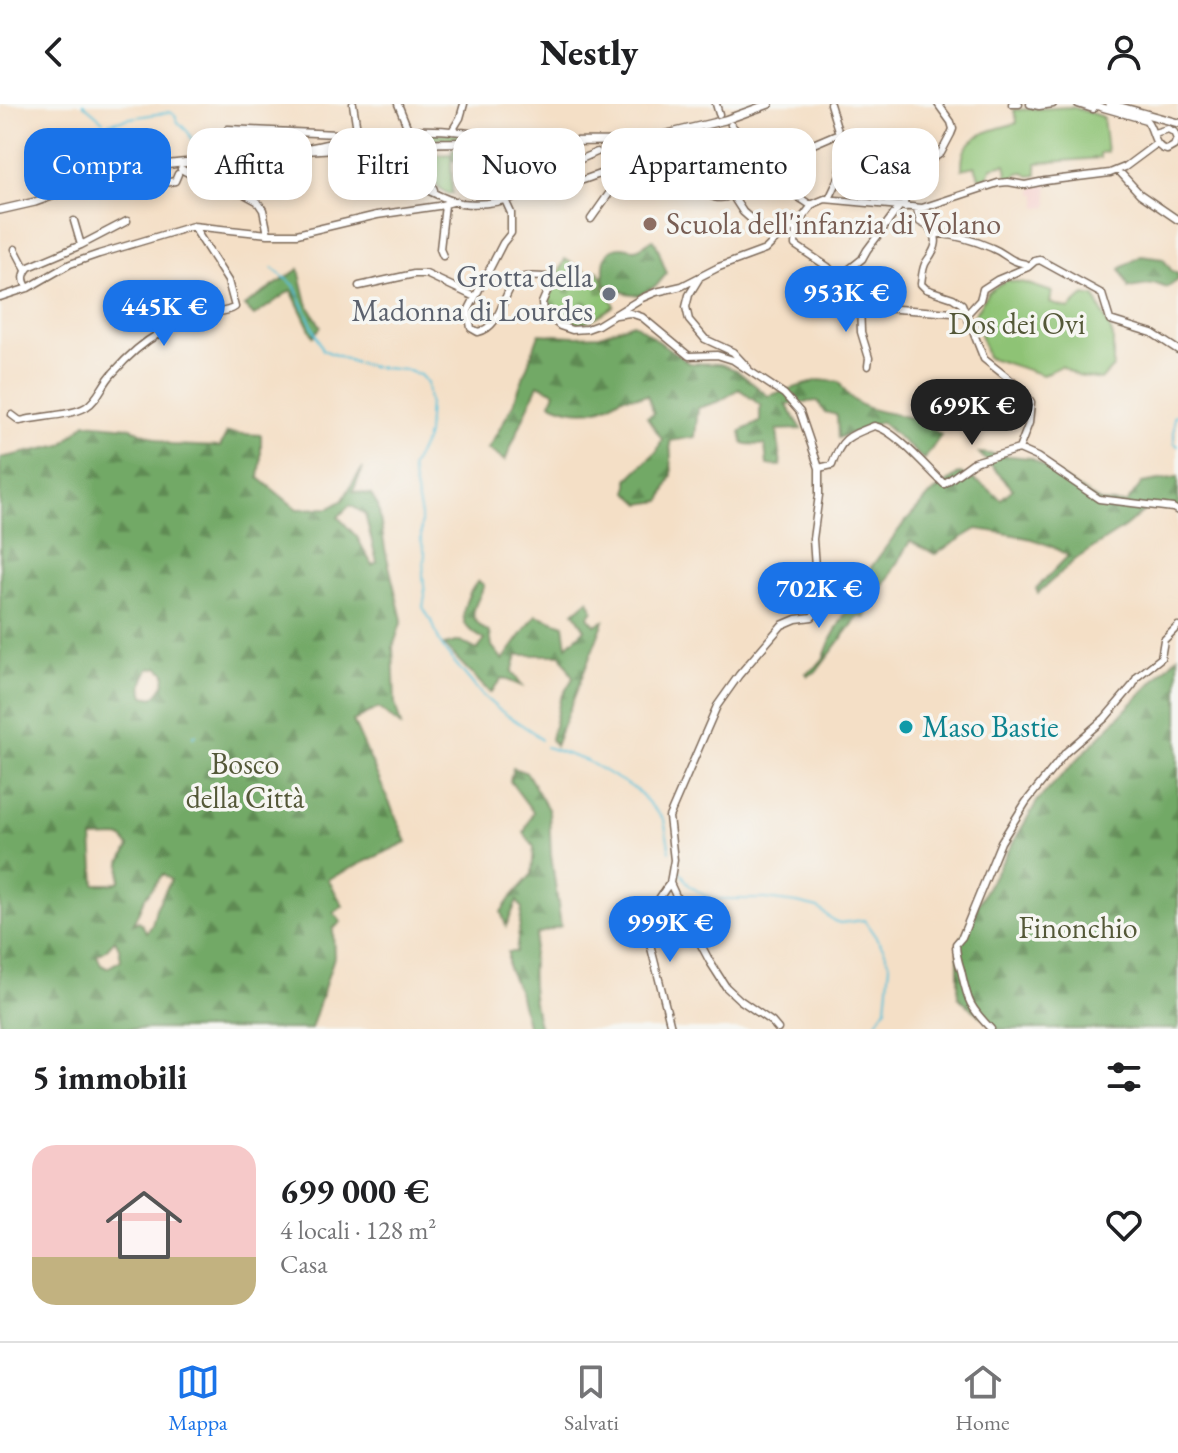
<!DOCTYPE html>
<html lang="it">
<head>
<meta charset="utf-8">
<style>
  body { margin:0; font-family:"EB Garamond",serif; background:#f2f2f2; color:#202124; height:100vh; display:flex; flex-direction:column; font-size:30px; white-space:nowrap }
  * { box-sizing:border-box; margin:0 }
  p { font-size:26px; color:#757577 }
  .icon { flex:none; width:44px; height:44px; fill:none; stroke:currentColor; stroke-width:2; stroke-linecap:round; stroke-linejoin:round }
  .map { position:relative; height:925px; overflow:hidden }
  .side { display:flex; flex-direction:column; background:#fff; flex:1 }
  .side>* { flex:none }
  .guide { position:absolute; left:24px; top:24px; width:1130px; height:72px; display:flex; gap:16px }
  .price { position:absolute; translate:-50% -68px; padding:0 18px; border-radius:28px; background:#1a73e8; color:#fff; font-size:26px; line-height:52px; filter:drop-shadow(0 2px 4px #0008) }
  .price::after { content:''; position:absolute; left:50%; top:48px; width:24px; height:18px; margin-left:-12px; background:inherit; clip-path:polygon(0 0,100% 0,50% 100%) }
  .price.on { background:#222; color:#fff }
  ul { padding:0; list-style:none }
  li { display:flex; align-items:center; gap:24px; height:200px; padding:0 32px }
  li span { display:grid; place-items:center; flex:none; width:224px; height:160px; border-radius:24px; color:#555 }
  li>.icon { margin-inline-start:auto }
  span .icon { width:96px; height:96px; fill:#fffc; stroke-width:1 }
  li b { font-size:34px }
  h2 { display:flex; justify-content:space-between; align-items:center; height:96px; padding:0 32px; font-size:34px }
  .chip { padding:0 28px; border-radius:24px; background:#fff; box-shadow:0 4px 12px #0003; font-size:28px; line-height:72px }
  .chip.on { background:#1a73e8; color:#fff }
  header { display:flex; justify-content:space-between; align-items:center; height:104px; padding:0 32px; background:#fff; font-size:36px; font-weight:800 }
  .dock { display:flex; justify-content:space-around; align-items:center; height:112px; border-top:2px solid #e0e0e0; background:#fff; font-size:22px; color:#757577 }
  .dock a { display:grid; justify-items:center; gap:4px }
  .dock .on { color:#1a73e8 }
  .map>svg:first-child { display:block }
  .built { fill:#f7d0cc }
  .green { fill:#8ec374; stroke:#647649; stroke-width:2 }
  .forest { fill:url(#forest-firs); stroke:#566a42; stroke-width:2; fill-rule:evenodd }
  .cemetery { fill:url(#cemetery-stones); stroke:#647649; stroke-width:2 }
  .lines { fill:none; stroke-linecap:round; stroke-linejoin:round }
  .stream { stroke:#5bc1d9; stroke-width:2 }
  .minor-casing { stroke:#7c6959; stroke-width:9 }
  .major-casing { stroke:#7c6959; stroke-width:10 }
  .minor { stroke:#fff; stroke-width:6 }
  .major { stroke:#fff; stroke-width:7 }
  .major-bridge-casing { stroke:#7c6959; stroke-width:10; stroke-linecap:butt }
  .major-bridge { stroke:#fff; stroke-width:7 }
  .education-dot { fill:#8d6e63; stroke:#f6f6f2; stroke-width:3 }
  .worship-dot { fill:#6b7280; stroke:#f6f6f2; stroke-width:3 }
  .culture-dot { fill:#0f9aa8; stroke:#f6f6f2; stroke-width:3 }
  .labels { text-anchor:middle; stroke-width:7; stroke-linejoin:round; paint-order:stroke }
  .education-label { font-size:30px; fill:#785e54; stroke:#f6f6f2; text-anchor:start }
  .worship-label { font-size:30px; fill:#5b616d; stroke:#f6f6f2; text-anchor:end }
  .park-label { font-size:30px; fill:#545838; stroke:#f6f6f2 }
  .culture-label { font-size:30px; fill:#0d838f; stroke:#f6f6f2; text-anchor:start }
</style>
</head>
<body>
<header><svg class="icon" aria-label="back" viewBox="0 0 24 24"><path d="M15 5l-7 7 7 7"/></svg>Nestly<svg class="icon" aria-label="person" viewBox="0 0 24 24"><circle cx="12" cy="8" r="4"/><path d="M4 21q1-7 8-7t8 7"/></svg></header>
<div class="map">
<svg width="1178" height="925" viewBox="0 0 1178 925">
  <defs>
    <pattern id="forest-firs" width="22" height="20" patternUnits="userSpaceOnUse" patternTransform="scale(2)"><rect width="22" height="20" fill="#72a966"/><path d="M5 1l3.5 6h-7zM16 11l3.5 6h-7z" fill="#5f8a53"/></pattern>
    <pattern id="cemetery-stones" width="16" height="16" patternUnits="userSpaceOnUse" patternTransform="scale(2)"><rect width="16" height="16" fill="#8ec374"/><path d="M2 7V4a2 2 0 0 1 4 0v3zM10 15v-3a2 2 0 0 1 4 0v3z" fill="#759f5f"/></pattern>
  </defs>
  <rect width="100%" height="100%" fill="#f6f6f2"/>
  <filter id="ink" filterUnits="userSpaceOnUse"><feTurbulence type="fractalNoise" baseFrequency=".0125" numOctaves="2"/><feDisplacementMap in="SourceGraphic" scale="16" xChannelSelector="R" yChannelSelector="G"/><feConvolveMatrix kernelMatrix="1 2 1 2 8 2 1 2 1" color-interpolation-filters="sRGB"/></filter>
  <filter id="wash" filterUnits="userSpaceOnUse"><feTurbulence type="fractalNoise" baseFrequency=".006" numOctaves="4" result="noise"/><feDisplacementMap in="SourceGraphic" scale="32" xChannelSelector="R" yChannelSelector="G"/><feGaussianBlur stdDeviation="1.8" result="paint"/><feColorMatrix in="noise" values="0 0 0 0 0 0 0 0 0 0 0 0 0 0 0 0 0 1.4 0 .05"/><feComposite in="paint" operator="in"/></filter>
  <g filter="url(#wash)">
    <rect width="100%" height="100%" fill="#f4dfc6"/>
    <!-- built -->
    <path class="built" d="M1047,77l1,26 -11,1v-14h-4v-12z"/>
    <!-- green -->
    <path class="green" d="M1072,3l31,10 4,35 -7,1v5l-63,5v12l-8,1 -5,-4 -6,1 -4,5h-6l-3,-14 -13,3 -5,11 -8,-1 -4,-11 -13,3c0,-6 0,-14 3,-19 9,-18 35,-22 52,-27l-3,-13z
      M419,29c24,-1 48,2 72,6h-74v-5z
      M452,46h57l7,2 8,8 -3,1v13l-5,8 -2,-25 -59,4 -2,-1z
      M451,50l1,40h-4c-15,-9 -22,-21 -25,-38z
      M1006,176l19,3 27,9 -2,11 19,6 16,-14 10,2 18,39v31l-12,13 -23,-4 -17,-10 -18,9 -56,-18 -13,-42 14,-23z"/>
    <!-- forest -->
    <path class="forest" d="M653,135c7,9 8,23 14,34l-10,12 -18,10 -13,-2 -21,-8c-2,-15 -4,-38 16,-38 5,0 9,2 14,2 6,-1 13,-7 18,-10z
      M1141,152l22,3 9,12 6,3v6l-11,8 -11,-4 -27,4 -9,-19z
      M299,165l8,34 14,24 -8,9 -22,-46 -37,26 -10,-10z
      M633,219l56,40 31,1 16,6 32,26 51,-16 20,2c19,37 54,26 86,41 5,3 11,8 16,12l-17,25 -43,-38 -43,16 -1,-23 -13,-3 -6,-11 -32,3 16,25 -25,1 4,36 -14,-1 -2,-20 -22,-1 -2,-13 19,-9v-17l-21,-16 -19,12 -22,7 -3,29 -25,4 2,34 -11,26 -20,3 -13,-12v-13l29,-28 5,-12 -15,-22 7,-4 -7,-18c-9,3 -19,0 -27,3 -4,2 -7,5 -11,7 -20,9 -39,7 -58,-2l4,-11 -17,-8 -33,77 -17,-12 25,-44 26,-71 36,2 25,-1z
      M86,319l43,4 43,18 48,2 7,-14 34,2v26l-2,17 38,31 32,-1 14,-8 10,-18 10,-14 -10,23 18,4 7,11 7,43 17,71 -9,27 2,56 6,23 -23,-18 -25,13 54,121 -79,37 15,27 -9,7 7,9 -8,7 1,28 -23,72h-311v-571l62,-13zM350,401l15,9 12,48 -5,3 -15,-28 -19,-20zM158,563l7,6c0,12 -3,17 -12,25l-9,-2c-4,-11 0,-17 5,-27zM116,733l7,1 6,9 -8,15 -1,19 -8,3h-17l-3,-46zM163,770l8,6 -15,28 -4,17 -5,7 -8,-11 -6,3 11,-25zM115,836l4,8 2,12 -14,8 -6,-3 -4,-10 8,-4z
      M979,349l52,5 69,44 26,2 16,-21 36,-6v32l-28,-3 -25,21 -49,32 -38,34 -2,-4 32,-33c-26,-19 -60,-22 -91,-27l-42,25 -25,-13 -45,77 -6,-2 -42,55 -9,5 -2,-3 10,-6 7,-8 8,-20 41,-73 29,-39 29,-32 30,-22 20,10 21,16 12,-10z
      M478,477l6,4c-8,24 -22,31 6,48l2,13 11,14 33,-45 28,10 3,21 18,-17 -11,-17 14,-12 5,10 -5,7 7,8 9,-4 -49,125 -4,-7 9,-39 13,-22 -12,-23h-44l-5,17 10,14 -20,-8 -12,15 -46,-48 16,-4 17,9 8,-10c-4,-3 -12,-7 -16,-11 -13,-13 0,-37 9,-48z
      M1178,552v373h-182l-38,-32v-50l27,-56 53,-91z
      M513,664l14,5 22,38 2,44 10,71 -24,8c-9,31 -6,64 3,95h-12l-9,-37 -11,-24v-16h8l6,-44 -5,-7 -11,25 -5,-14 8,-12 23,-26 2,-27 -10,-14 9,-21 -23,-31z"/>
    <!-- cemetery -->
    <path class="cemetery" d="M565,155l26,15 7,-3 5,8 2,10 3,2 6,15c-8,5 -16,11 -24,14 -16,7 -41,1 -43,-18z"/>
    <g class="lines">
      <!-- stream -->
      <path class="stream" d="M83,0l20,17
        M109,19l21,-5 40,-6 5,3 3,7 10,10 9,16 7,7
        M272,164l22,17 29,65 33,13 18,4 32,3 14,5 7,8 2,19 -2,32 -2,7 -14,27 10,48v24l4,13 -2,21 2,22 -2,11 10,17 7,19 6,9 36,43 16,14 36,24 7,7
        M1178,310l-4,3v26l4,3
        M193,633l3,-2
        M546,643l41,14 50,29 27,30 6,31
        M678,764l11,17 15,10 11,4h51l31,4 21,5 16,13 6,2 24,-3 20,29 6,16 -4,43 -14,21"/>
    </g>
  </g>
  <g filter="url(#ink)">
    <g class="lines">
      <defs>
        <path id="minor" d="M353,0l5,32
          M398,0l14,35
          M716,0l3,10
          M1012,0h7
          M1030,0l9,2 14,-2
          M1078,0l15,5
          M1090,0l56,16c9,10 6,27 21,30l7,-4 3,-7 -3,-7 -6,-3 -14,4
          M731,21c15,14 20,33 28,51
          M228,25l130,6
          M452,27l8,-13 4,-14
          M308,44c30,-6 61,-14 92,-17 28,-3 100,0 122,19 7,7 8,14 6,23
          M416,44l18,42
          M371,56c23,11 67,39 90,43 25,3 51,-3 73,-14
          M526 75a11 11 0 1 1 22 0a11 11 0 1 1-22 0Z
          M181,65l29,16 25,4 22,12 6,9 5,24
          M1118,66l22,24 38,26
          M544,67l-4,-7v-12l7,-5 19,-4
          M547,70l50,-22
          M160,80l15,-3 3,-7
          M759,80c0,-10 2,-15 10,-21l70,-30
          M546,81c28,5 55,-16 83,-19 31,-4 55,23 85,31 9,2 15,0 23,-5 30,-17 46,-5 72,12h4
          M732,91l11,17 32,28
          M829,95l11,-23 4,-26 -14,-46
          M505,96l6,13v20l-8,10 -35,68 3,17 7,4c27,-6 23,-46 43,-54 7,-3 17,-1 25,-1l3,10 -7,16 1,9 17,14 12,4 15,-1 11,-4 44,-27 14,-6 26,-6 37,-19 46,-17 19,-19 12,-5 17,-22 12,-5 97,9 76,-25 10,-1 17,3 20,-4 65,-8 15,-6 31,-23
          M904,103l1,-16 9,-19 27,-19 10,-19 2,-5 -2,-7 -13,-18
          M917,105l3,13c13,6 21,16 12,31 -2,4 -5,7 -7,11 -3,7 -3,13 -4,20l5,5 27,9 9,6 22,55 39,31 8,12 -2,21 -10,26 18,8 62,42 74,9 5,3
          M591,115l31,-44 37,-4
          M74,117l7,24
          M796,122l-1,19 33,22 10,11 6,14 16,11 23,5 84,6 13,-14 3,-11 14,-9 31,-13 -2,-3c-18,-3 -19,-10 -34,-16 -18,-8 -38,-13 -57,-15
          M15,145l11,21
          M443,152l-3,-7 5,-44
          M1028,163l7,-6 5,-1 62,34 8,26 42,13 26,17
          M700,173l-11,18 -3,12 3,13 16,19 28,13 15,16
          M838,174l24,-19 5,-9 33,-44
          M359,182l55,-12h12l49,23
          M28,184c-6,-8 -5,-14 1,-21l52,-22 46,-24
          M0,193l28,-9 42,-24 29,-10 94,-28 75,8h29l80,-19 61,-9 18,-5
          M860,199l1,29 8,26 -1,8
          M616,211l14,-2 12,4 47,39 28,-1 16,5 51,34 16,18 19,56v27l-6,44 5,71 -6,7 -16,2 -14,6 -43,50 -22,31 -48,111 5,43 -4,23 10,22 30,57 16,25 14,13 32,22 6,7
          M12,311l8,6c18,-5 51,-5 66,-14 12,-7 17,-24 27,-34 13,-15 29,-30 47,-40 13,-8 31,-15 46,-19 10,-3 21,-1 29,-7l-7,-26 -35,-55
          M819,364l13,-3c9,-27 16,-29 42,-39 20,3 53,42 70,58l30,-22 45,-13
          M669,925l2,-2 -23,-91c0,-21 10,-38 22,-53
          M991,925c-23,-24 -23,-28 -30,-59 -3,-9 -5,-17 -5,-26l6,-7 39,-95 25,-40 40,-50 39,-34 28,-33 4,-8 24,-19 3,-18 14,-14"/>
        <path id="major" d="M1110,0l68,19
          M425,39l185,-2 45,-4 70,-17 44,-16
          M0,106l35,-8 78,-28 40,-8 131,-14 116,-8"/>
      </defs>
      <!-- minor casing -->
      <use href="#minor" class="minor-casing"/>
      <!-- major casing -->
      <use href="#major" class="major-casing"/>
      <!-- minor -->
      <use href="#minor" class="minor"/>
      <!-- major -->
      <use href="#major" class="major"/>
      <defs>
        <path id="major-bridge" d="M400,40l25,-1"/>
      </defs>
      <!-- major-bridge casing -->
      <use href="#major-bridge" class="major-bridge-casing"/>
      <!-- major-bridge -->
      <use href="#major-bridge" class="major-bridge"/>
    </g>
  </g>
  <!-- markers -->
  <circle class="education-dot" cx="650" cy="120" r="8"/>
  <circle class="worship-dot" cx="609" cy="190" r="8"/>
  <circle class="culture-dot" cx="906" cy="623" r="8"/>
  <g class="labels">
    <!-- education labels -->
    <g class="education-label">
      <text x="666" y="130">Scuola dell'infanzia di Volano</text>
    </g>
    <!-- worship labels -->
    <g class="worship-label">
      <text x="593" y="183">Grotta della<tspan x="593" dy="34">Madonna di Lourdes</tspan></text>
    </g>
    <!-- park labels -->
    <g class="park-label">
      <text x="1017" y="230">Dos dei Ovi</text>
      <text x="245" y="670">Bosco<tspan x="245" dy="34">della Città</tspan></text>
      <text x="1078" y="834">Finonchio</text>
    </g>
    <!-- culture labels -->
    <g class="culture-label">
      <text x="922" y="633">Maso Bastie</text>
    </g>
  </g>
</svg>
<b class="price" style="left:846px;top:230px">953K €</b>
<b class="price" style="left:164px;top:244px">445K €</b>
<b class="price on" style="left:972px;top:343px">699K €</b>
<b class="price" style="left:819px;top:526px">702K €</b>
<b class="price" style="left:670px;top:860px">999K €</b>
<div class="guide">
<a class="chip on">Compra</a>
<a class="chip">Affitta</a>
<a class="chip">Filtri</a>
<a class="chip">Nuovo</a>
<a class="chip">Appartamento</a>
<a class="chip">Casa</a>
</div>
</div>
<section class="side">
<h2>5 immobili<svg class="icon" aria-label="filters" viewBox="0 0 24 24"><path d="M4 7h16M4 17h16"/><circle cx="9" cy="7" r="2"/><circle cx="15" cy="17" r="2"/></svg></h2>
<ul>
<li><span style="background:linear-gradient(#f6c9c9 70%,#c2b280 0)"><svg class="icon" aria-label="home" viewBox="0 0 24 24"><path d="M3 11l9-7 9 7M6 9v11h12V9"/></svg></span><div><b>699 000 €</b><p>4 locali · 128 m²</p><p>Casa</p></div><svg class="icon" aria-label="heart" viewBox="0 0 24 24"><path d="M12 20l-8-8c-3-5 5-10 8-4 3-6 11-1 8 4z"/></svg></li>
</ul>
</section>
<nav class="dock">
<a class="on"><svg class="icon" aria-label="map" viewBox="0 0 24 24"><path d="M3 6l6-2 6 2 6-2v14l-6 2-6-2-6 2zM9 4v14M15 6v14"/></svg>Mappa</a>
<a><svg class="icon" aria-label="saved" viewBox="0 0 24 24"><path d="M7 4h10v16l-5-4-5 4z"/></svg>Salvati</a>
<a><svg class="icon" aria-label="home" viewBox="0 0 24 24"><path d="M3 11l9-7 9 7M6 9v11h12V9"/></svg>Home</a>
</nav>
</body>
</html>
